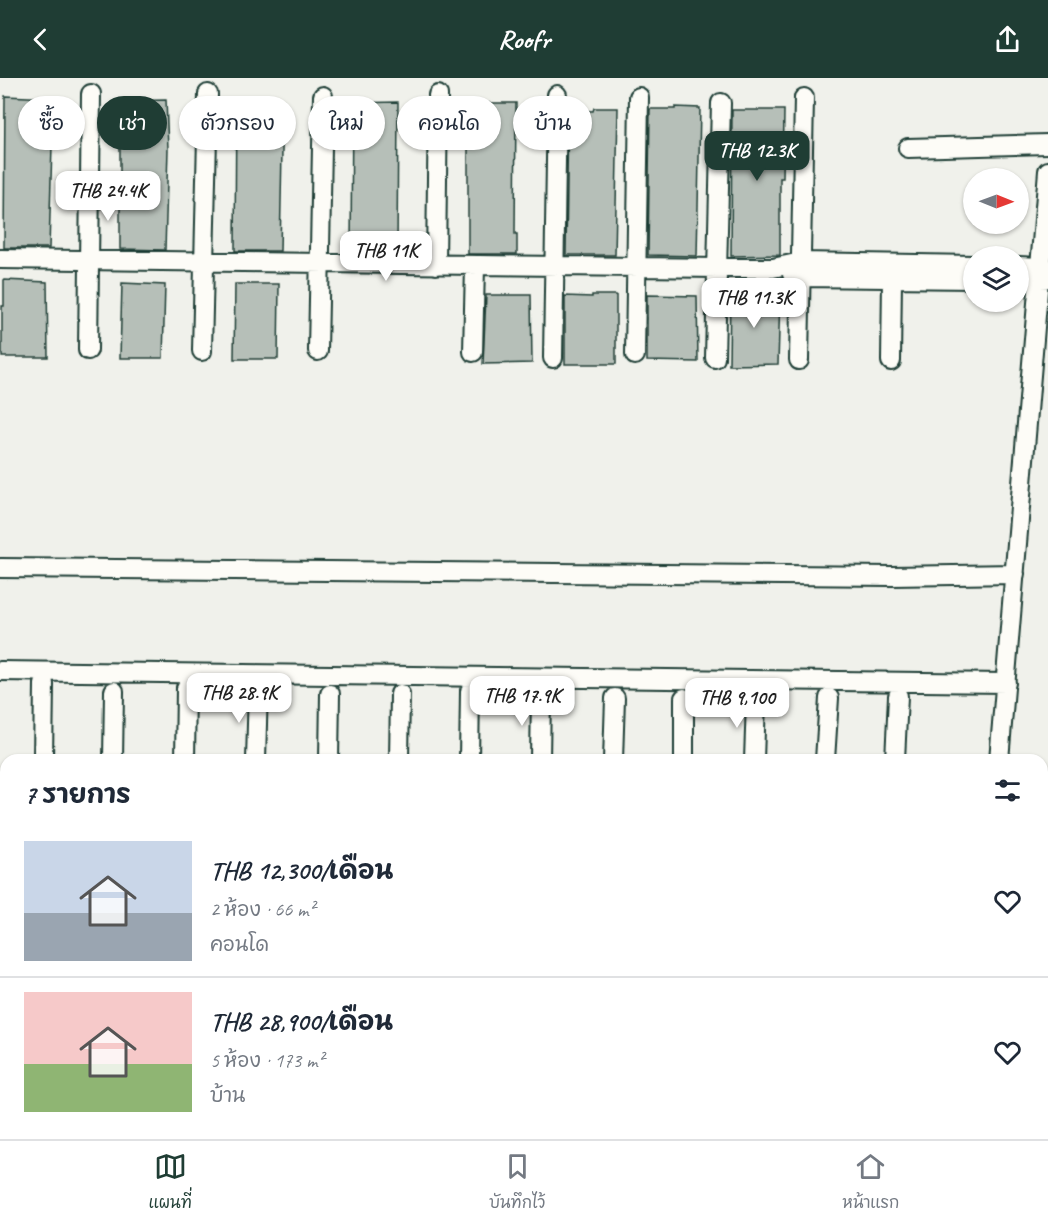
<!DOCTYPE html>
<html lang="th">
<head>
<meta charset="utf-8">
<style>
  body { margin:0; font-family:Caveat,"Playpen Sans Thai",sans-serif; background:#f2f2f3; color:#1f2937; height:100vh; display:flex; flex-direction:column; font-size:22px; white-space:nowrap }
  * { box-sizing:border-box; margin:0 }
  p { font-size:20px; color:#747a83 }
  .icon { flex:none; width:33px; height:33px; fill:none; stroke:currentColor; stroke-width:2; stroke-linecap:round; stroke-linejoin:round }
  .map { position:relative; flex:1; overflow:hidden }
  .details { position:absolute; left:0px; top:676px; width:1048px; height:386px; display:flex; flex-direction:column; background:#fff; border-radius:18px 18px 0 0; box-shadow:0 2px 4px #0004 }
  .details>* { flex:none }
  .hud { position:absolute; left:18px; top:18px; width:600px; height:54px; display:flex; gap:12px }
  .needle { width:39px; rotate:91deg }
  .fabs { position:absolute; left:963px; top:90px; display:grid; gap:12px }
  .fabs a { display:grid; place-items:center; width:66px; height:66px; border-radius:50%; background:#fff; box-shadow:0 2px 4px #0004; font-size:30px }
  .price { position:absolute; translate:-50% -51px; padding:0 14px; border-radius:12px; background:#fff; color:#222; font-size:20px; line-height:39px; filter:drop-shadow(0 2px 3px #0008) }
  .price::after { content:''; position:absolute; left:50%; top:36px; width:18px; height:14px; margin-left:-9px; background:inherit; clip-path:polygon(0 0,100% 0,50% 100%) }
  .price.selected { background:#1f3d34; color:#fff }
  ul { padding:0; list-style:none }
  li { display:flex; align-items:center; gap:18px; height:150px; padding:0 24px }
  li+li { border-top:2px solid #e0e1e3 }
  li span { display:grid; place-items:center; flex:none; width:168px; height:120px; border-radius:0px; color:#555 }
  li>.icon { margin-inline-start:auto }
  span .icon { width:72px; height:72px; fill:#fffc; stroke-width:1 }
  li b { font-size:26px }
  h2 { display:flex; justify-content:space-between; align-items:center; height:72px; padding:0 24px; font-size:26px }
  .chip { padding:0 21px; border-radius:27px; background:#fff; box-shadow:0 2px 4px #0004; font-size:21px; line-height:54px }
  .chip.selected { background:#1f3d34; color:#fff }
  header { display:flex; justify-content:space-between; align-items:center; height:78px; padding:0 24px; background:#1f3d34; color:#fff; font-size:27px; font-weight:700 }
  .tab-bar { display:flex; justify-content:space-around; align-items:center; height:84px; border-top:2px solid #e0e1e3; background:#fff; font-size:16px; color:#747a83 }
  .tab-bar a { display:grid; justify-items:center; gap:3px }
  .tab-bar .selected { color:#1f3d34 }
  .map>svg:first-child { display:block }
  .building { fill:#b6bfb8; stroke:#1f3d34; stroke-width:1.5 }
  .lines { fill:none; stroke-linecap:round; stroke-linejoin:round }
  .minor-casing { stroke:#1f3d34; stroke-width:22 }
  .minor { stroke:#fdfcf7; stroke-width:18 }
</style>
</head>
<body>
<header><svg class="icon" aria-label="back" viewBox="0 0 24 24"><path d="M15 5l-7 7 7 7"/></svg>Roofr<svg class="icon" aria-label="share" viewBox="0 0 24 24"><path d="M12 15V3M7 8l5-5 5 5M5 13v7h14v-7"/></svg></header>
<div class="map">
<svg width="1048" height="1061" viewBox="0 0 1048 1061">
  <rect width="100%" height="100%" fill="#f0f1eb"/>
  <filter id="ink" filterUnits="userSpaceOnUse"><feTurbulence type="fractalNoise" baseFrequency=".0167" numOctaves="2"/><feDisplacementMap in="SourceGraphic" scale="12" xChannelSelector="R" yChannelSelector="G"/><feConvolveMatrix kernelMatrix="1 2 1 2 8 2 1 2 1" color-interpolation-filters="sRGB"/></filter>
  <g filter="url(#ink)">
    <!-- building -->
    <path class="building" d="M5,18l45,2 2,47 -3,103h-45z
      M236,21l47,1 -3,151h-45z
      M166,22l2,49 -3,101 -45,-1v-148z
      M398,24l-1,151 -46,-1 1,-149z
      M468,25h48l-1,131h2v20h-49z
      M675,29l25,1 -3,148 -49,-1 2,-146h25z
      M594,30h24l-3,147h-49l2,-145 25,1z
      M732,32h52l-1,68h-3v77l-49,1z
      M4,202l43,2 1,75h-46v-51h2z
      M122,205l43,2 -2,73h-43z
      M235,206h44l-1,75h-44z
      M730,216l50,1 -2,69 -49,1z
      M486,217h45l1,68 -49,1z
      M592,217h24v69h-51v-68l27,1z
      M647,217l50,1 1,66 -51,-1z"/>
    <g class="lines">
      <defs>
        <path id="minor" d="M908,70l140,-4
          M0,181l718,9h55l28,-6 173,3
          M436,187l2,-170
          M1018,188l22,1 8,2
          M792,196l9,3 173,2
          M1018,201l30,-1
          M88,272l3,-256
          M202,273l6,-257
          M318,273l5,-255
          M473,274l2,-86
          M635,277l4,-258
          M553,280l4,-263
          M715,280l6,-255
          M799,282l5,-262
          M891,283l1,-82
          M0,490l892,8 123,-2
          M0,593l1006,12
          M43,682l1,-76
          M113,682l1,-69
          M185,682l1,-72
          M256,682l2,-72
          M329,682l1,-66
          M399,682l1,-66
          M469,682l1,-69
          M540,682l1,-65
          M613,682l2,-62
          M684,682v-62
          M754,682l2,-60
          M825,682l4,-62
          M895,682l3,-64
          M999,682l49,-589
          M0,745l6,10
          M1042,768l6,1
          M0,770l6,-10
          M786,1056v5
          M978,1061v-5"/>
      </defs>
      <!-- minor casing -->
      <use href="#minor" class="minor-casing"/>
      <!-- minor -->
      <use href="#minor" class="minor"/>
    </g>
  </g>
</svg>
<div class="fabs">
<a><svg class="needle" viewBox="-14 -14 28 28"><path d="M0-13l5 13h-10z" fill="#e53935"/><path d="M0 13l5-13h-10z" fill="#747a83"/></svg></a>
<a><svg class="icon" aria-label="layers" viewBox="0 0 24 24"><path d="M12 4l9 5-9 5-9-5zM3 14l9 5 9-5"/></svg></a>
</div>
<b class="price selected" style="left:757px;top:104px">THB 12.3K</b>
<b class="price" style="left:108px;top:144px">THB 24.4K</b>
<b class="price" style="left:386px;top:204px">THB 11K</b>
<b class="price" style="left:754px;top:251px">THB 11.3K</b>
<b class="price" style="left:239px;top:646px">THB 28.9K</b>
<b class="price" style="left:522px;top:649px">THB 17.9K</b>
<b class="price" style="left:737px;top:651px">THB 9,100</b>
<div class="hud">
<a class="chip">ซื้อ</a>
<a class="chip selected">เช่า</a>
<a class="chip">ตัวกรอง</a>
<a class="chip">ใหม่</a>
<a class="chip">คอนโด</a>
<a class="chip">บ้าน</a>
</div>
<section class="details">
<h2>7 รายการ<svg class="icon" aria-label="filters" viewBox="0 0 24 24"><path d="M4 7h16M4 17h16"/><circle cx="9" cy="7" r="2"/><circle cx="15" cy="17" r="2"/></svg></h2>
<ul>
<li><span style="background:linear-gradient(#c9d6e8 60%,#9aa5b1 0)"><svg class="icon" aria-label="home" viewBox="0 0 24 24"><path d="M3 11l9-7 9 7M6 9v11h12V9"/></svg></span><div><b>THB 12,300/เดือน</b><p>2 ห้อง · 66 m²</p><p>คอนโด</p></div><svg class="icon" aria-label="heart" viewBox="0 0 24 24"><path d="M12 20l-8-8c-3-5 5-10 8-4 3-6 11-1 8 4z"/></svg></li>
<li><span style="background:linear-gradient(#f6c9c9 60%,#8fb573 0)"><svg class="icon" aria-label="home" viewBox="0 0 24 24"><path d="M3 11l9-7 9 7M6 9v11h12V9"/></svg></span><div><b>THB 28,900/เดือน</b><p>5 ห้อง · 173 m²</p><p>บ้าน</p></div><svg class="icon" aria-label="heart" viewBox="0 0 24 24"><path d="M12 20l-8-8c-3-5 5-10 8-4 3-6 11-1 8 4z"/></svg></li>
</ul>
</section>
</div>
<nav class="tab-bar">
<a class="selected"><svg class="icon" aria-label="map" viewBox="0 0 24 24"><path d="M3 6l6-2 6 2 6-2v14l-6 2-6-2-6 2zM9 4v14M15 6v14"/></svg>แผนที่</a>
<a><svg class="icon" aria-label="saved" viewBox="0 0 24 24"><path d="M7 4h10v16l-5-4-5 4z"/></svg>บันทึกไว้</a>
<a><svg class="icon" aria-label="home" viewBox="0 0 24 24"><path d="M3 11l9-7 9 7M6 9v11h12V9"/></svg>หน้าแรก</a>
</nav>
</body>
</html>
